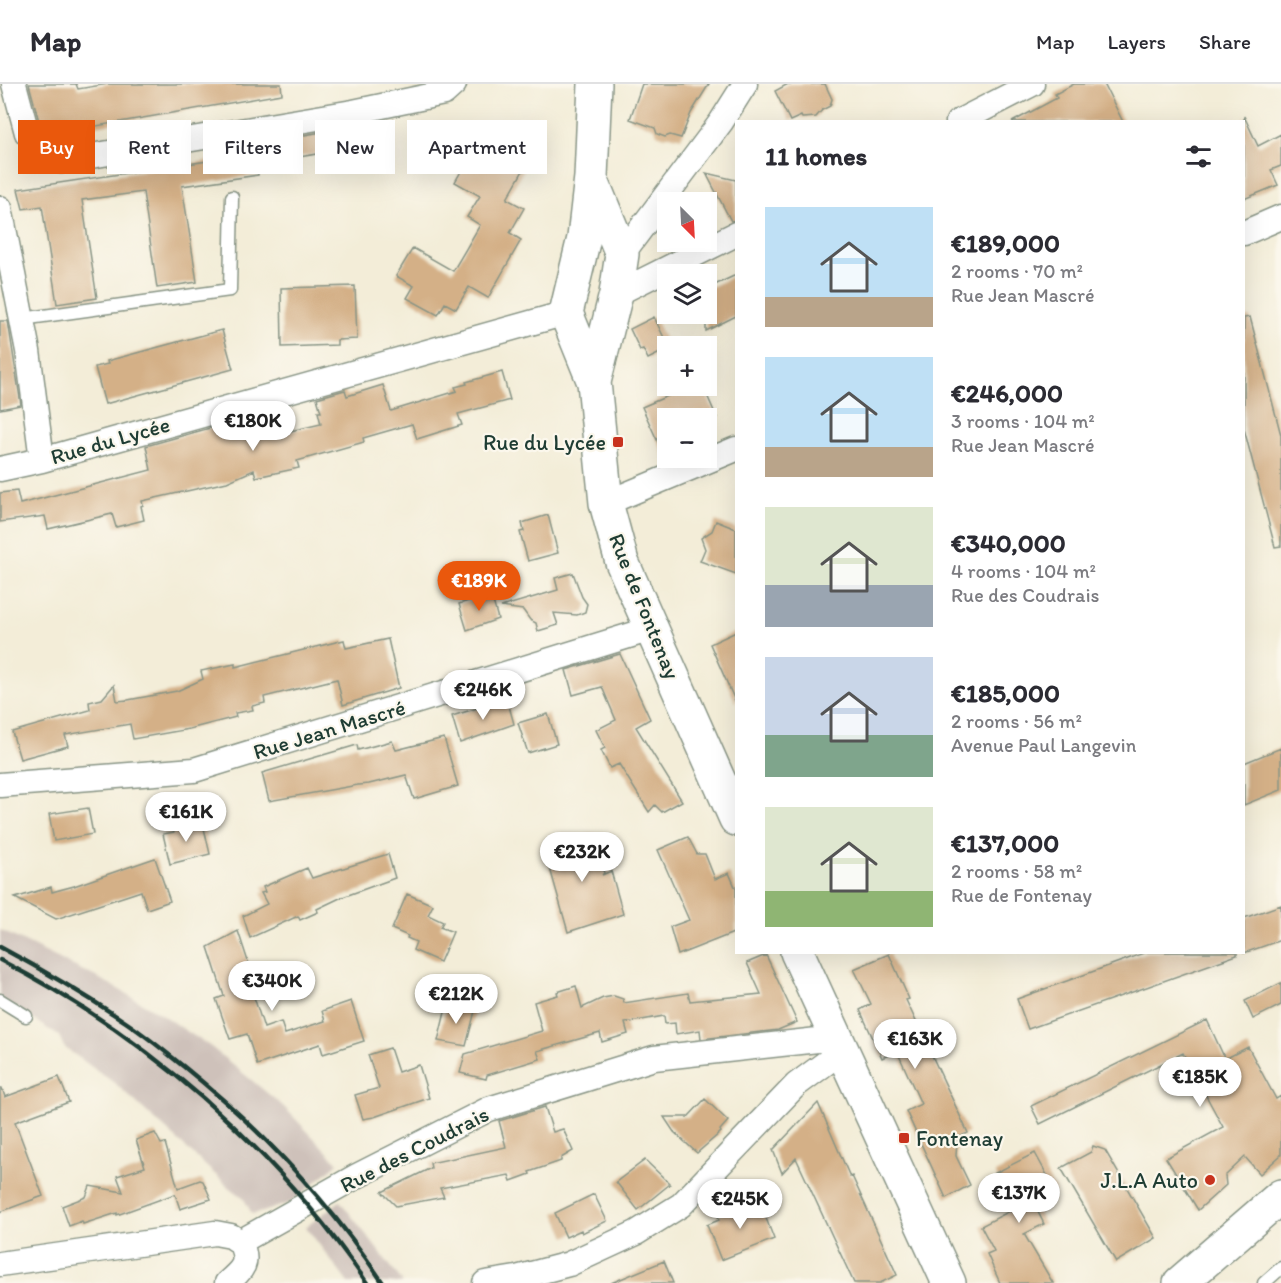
<!DOCTYPE html>
<html lang="en">
<head>
<meta charset="utf-8">
<style>
  body { margin:0; font-family:Itim,sans-serif; background:#f2f2f3; color:#2b2b33; height:100vh; display:flex; flex-direction:column; font-size:22px; white-space:nowrap }
  * { box-sizing:border-box; margin:0 }
  p { font-size:20px; color:#7c7c81 }
  .icon { flex:none; width:33px; height:33px; fill:none; stroke:currentColor; stroke-width:2; stroke-linecap:round; stroke-linejoin:round }
  .map { position:relative; flex:1; overflow:hidden }
  .drawer { position:absolute; left:735px; top:36px; width:510px; height:834px; display:flex; flex-direction:column; background:#fff; border-radius:0px; box-shadow:0 6px 24px #0002 }
  .drawer>* { flex:none }
  .guide { position:absolute; left:18px; top:36px; width:570px; height:54px; display:flex; gap:12px }
  .needle { width:39px; rotate:156deg }
  .buttons { position:absolute; left:657px; top:108px; display:grid; gap:12px }
  .buttons a { display:grid; place-items:center; width:60px; height:60px; border-radius:0px; background:#fff; box-shadow:0 6px 24px #0002; font-size:30px }
  .price { position:absolute; translate:-50% -51px; padding:0 14px; border-radius:21px; background:#fff; color:#222; font-size:20px; line-height:39px; filter:drop-shadow(0 2px 3px #0008) }
  .price::after { content:''; position:absolute; left:50%; top:36px; width:18px; height:14px; margin-left:-9px; background:inherit; clip-path:polygon(0 0,100% 0,50% 100%) }
  .price.current { background:#ea580c; color:#fff }
  ul { padding:0; list-style:none }
  li { display:flex; align-items:center; gap:18px; height:150px; padding:0 30px }
  li span { display:grid; place-items:center; flex:none; width:168px; height:120px; border-radius:0px; color:#555 }
  li>.icon { margin-inline-start:auto }
  span .icon { width:72px; height:72px; fill:#fffc; stroke-width:1 }
  li b { font-size:26px }
  h2 { display:flex; justify-content:space-between; align-items:center; height:72px; padding:0 30px; font-size:26px }
  .chip { padding:0 21px; border-radius:0px; background:#fff; box-shadow:0 6px 24px #0002; font-size:21px; line-height:54px }
  .chip.current { background:#ea580c; color:#fff }
  header { display:flex; align-items:center; gap:36px; box-sizing:border-box; height:84px; padding:0 30px; background:#fff; border-bottom:2px solid #e1e1e2 }
  header strong { font-size:28px }
  nav { display:flex; gap:33px; margin-inline-start:auto; font-size:21px }
  .map>svg:first-child { display:block }
  .industrial { fill:#cec1ba }
  .building { fill:#d4b087 }
  .lines { fill:none; stroke-linecap:round; stroke-linejoin:round }
  .lane-casing { stroke:#899586; stroke-width:15 }
  .street-casing { stroke:#899586; stroke-width:27 }
  .secondary-casing { stroke:#899586; stroke-width:36 }
  .lane { stroke:#fff; stroke-width:12 }
  .street { stroke:#fff; stroke-width:24 }
  .secondary { stroke:#fff; stroke-width:33 }
  .rail { stroke:#1f3d34; stroke-width:4.5 }
  .poi-dot { fill:#c8321e; stroke:#fbf7ec; stroke-width:2 }
  .labels { text-anchor:middle; stroke-width:4.5; stroke-linejoin:round; paint-order:stroke }
  .street-label { font-size:22px; fill:#1f3d34; stroke:#fbf7ec }
  .poi-label { font-size:22px; fill:#1f3d34; stroke:#fbf7ec; text-anchor:end }
</style>
</head>
<body>
<header>
<strong>Map</strong>
<nav><a>Map</a><a>Layers</a><a>Share</a></nav>
</header>
<div class="map">
<svg width="1281" height="1199" viewBox="0 0 1281 1199">
  <rect width="100%" height="100%" fill="#fbf7ec"/>
  <filter id="ink" filterUnits="userSpaceOnUse"><feTurbulence type="fractalNoise" baseFrequency=".0167" numOctaves="2"/><feDisplacementMap in="SourceGraphic" scale="12" xChannelSelector="R" yChannelSelector="G"/><feConvolveMatrix kernelMatrix="1 2 1 2 8 2 1 2 1" color-interpolation-filters="sRGB"/></filter>
  <filter id="wash" filterUnits="userSpaceOnUse"><feTurbulence type="fractalNoise" baseFrequency=".008" numOctaves="4" result="noise"/><feDisplacementMap in="SourceGraphic" scale="24" xChannelSelector="R" yChannelSelector="G"/><feGaussianBlur stdDeviation="1.35" result="paint"/><feColorMatrix in="noise" values="0 0 0 0 0 0 0 0 0 0 0 0 0 0 0 0 0 1.4 0 .05"/><feComposite in="paint" operator="in"/></filter>
  <g filter="url(#wash)">
    <rect width="100%" height="100%" fill="#f3edd8"/>
    <!-- industrial -->
    <path class="industrial" d="M0,846l106,52 53,31 52,34 72,59 55,57 -46,39 -29,10 -11,2 -9,-17 -14,-10 -112,-102 -53,-38 -5,-11 -59,-38z
      M340,1117l59,76 4,6h-55l-42,-56z"/>
    <g id="blocks">
      <!-- building -->
      <path class="building" d="M29,0h47l2,5 30,-5h173l1,10 -215,37 1,3 -13,4 -15,-13z
        M642,0h67l-18,29 -10,25 -11,-3 -5,2 -8,-3 -2,-6 -25,-9z
        M788,0h37l7,15 -2,7 -8,4 -6,7 -14,1 -1,-2 -11,5 -15,-30z
        M1074,0h30l19,38h-111l45,-24 -2,-4z
        M1244,32l14,30 23,-12v32l-10,4 7,15 -34,14z
        M345,44l2,21 -89,15v11l-76,11 15,96 -40,6 -14,-96 -61,8 15,98 -40,6 -15,-98 -19,3 -5,-20 237,-35 -2,-10z
        M491,64l34,19 -18,32 17,9 -14,25 11,7 -33,58 -19,-11 -13,22 -11,-6 -7,12 -31,-17 7,-12 -18,-10 17,-28 40,23 27,-46 -13,-8 13,-21 -25,-14 19,-33 12,7z
        M706,89l30,7v40l-5,1z
        M736,191v41l-30,15v-42z
        M355,202l2,53 -20,1v5l-55,2 -1,-59z
        M654,233l14,29v3l-20,10 -5,-10 -3,1 -10,-21z
        M1250,233l31,118v111l-6,1 -31,-118v-111z
        M0,237h8l13,84 -21,4z
        M222,246l11,39 -128,35 -10,-37 13,-3 -1,-3z
        M502,288l8,28 -52,14 4,11 -45,14 -5,-15 -49,14 1,4 -67,19 2,7 -43,9 -2,-7 -27,12 -85,19 1,4 -2,1 3,14 -28,7 -4,-13 -64,15 -3,-13 -45,6v-29l17,-2 3,13 131,-34 -5,-24 96,-27 4,17 17,-4 1,5 57,-13 -3,-12h3l-4,-14 28,-8 2,6 36,-11 8,26 66,-20 -2,-4 12,-3 -1,-2z
        M691,302h12l14,32h-49l-1,44 -25,-55z
        M548,431l10,38 -30,8 -8,-29 4,-1 -2,-8z
        M716,437l20,8v45l-36,-13 5,-12 -4,-11 11,-7z
        M573,489l9,24 5,7 -2,8 -8,3 -23,-2 4,12 -20,6 -2,-8 -6,-3 -7,-10 -22,-3 57,-17 -3,-12z
        M491,510l7,25 -31,11 -8,-26z
        M736,548v71l-26,-59z
        M388,555l11,49 -56,17 -6,-26 -73,18 1,6 -13,3 1,4 -18,3 1,4 -47,12 -56,10 -3,-15 -65,11 3,11 -48,13 -8,-27 78,-22 -1,-8 13,-3 12,-14 3,16 11,-1 49,-9 26,-12 -2,-8 34,-7v3l109,-27 2,8z
        M620,570l30,65 -14,8 46,74 -20,11 -7,-7 -6,7 -30,-48 -9,4 -9,-18 4,-2 -9,-18 20,-10 -14,-33 -29,8 -7,-25z
        M507,615l7,25 -54,19 -8,-27z
        M548,630l9,30 -29,9 -10,-30z
        M444,654l14,48 -44,13 -8,-24 -37,9 -11,1 -89,16 -7,-28 95,-28 1,5 34,-9 4,9z
        M1281,664v42l-37,15v-42z
        M88,724l5,26 -39,7 -5,-27z
        M187,740l6,3 10,-3 7,30 -40,10 -7,-30 11,-2 3,-5z
        M592,750l12,39 -2,2 9,-4 12,43 -55,18 -24,-85z
        M688,753l9,17h8l10,25 14,-6 7,16v43l-58,23 -8,-28 19,-7 -31,-70z
        M388,770l7,24 -55,20 -23,11 1,3 -18,8 -2,-4 -48,22 -7,-22 24,-12 -6,-11 4,-1 -2,-5 44,-19 5,10z
        M155,774l15,43 -23,8 -6,-18 -85,28 -41,-21 36,-11 1,5 22,-6z
        M407,810l26,11 -5,10 15,7 -3,5 13,5 -13,30 -27,-12 3,-8 -9,-4 1,-2 -16,-7z
        M1281,821v35l-37,13v-35z
        M238,847l18,55 -5,2 13,40 17,-6 4,12 40,-13 -3,-10 29,-10 13,40 -41,13 -3,-10 -63,21 -10,-31 -17,5 -14,-40 8,-3 -16,-49z
        M1147,868h90v3l-209,74 -11,-30z
        M889,870l20,45 -3,1 62,133 -11,5 -1,18 14,29 -24,13 -40,-87 15,-7 -24,-53 -15,7 -22,-48 11,-6 -17,-35z
        M766,871l31,67 -19,8 -77,9 -1,-9 -24,4 -1,-11 -10,1 -1,-8 -39,7 3,11 -26,8 -2,-9 -63,18 3,8 -53,16 -1,4 -26,-6 5,-19 77,-23 -8,-29 24,-7 -1,-3 19,-6 6,22 21,-10 11,-2 9,3 1,4 64,-10 2,8 71,-7 -14,-31z
        M1281,899v22l-28,14 -8,-18z
        M447,920l28,7 -9,35 -28,-5z
        M1207,936l18,39 23,-12 28,52 5,-3v59l-21,19 -15,-17 -20,19 1,9 -28,25 -32,-52 57,-31 -40,-74 -143,71 -9,-18z
        M390,964l8,24 21,-7 10,33 -55,19 -11,2 -8,-24 24,-7 -11,-33z
        M59,993l10,25 -54,20 28,74 -43,16v-124h2l3,9z
        M705,1015l23,22 -8,9 1,2 -24,21 -23,-21 -10,-15h24z
        M818,1019l32,74 2,-1 45,99 -17,8h-26l-58,-125 -14,15 -9,-23z
        M545,1023l8,25 10,-3 10,22 -12,7v3l-32,11 1,2 -19,7 -2,-6 -69,13 4,9 -48,9 -14,-14 49,-24 -1,-5 76,-16 -7,-26z
        M155,1049l6,11 4,-1 13,45 22,-8 3,1 8,18 -31,10 -5,-15 -58,21v-2l-34,11 -1,-3 -13,5 -7,-20 24,-9 4,-11 33,6 -6,-16 28,-9 -9,-27z
        M1093,1062l12,4 51,88 -40,24 -55,-94 30,-16z
        M1035,1069l20,37 -22,12 11,22 -20,10 29,49h-53l-13,-29 7,-3 -13,-25 33,-17 -19,-36z
        M645,1076l25,24 -32,26 -22,-28z
        M594,1110l13,27 -25,12 -1,-3 -15,7 -11,-24z
        M759,1116l15,39 -53,21 -14,-35 12,-5 -1,-4z
        M664,1177l9,22h-62z"/>
    </g>
  </g>
  <g filter="url(#ink)">
    <use href="#blocks" fill-opacity="0" stroke="#899586" stroke-width="1.5"/>
    <g class="lines">
      <defs>
        <path id="lane" d="M22,235l208,-29 2,-93
          M0,916l26,16
          M1264,1199l17,-15"/>
        <path id="street" d="M14,0l13,49 34,28 292,-49 91,-19 10,-9
          M958,38l74,-38
          M0,124l28,143 14,109
          M1244,149l37,-16
          M622,170l99,-132 24,-38
          M616,210l120,-60
          M0,385l42,-9 524,-147
          M606,419l130,-54
          M0,701l194,-15 457,-141
          M0,1180l215,-31 16,3 9,6 117,-66 132,-67 165,-51 182,-20
          M227,1199c16,-14 23,-20 13,-41
          M485,1199l31,-5 53,-14 67,-31 45,-28 115,-120 46,-34"/>
        <path id="secondary" d="M592,97l30,73
          M566,229l28,69 12,121 16,59 114,257
          M566,229l18,-75 7,-61 4,-93
          M594,298l22,-88 6,-40
          M797,868l152,331
          M1180,1199l101,-87"/>
      </defs>
      <!-- lane casing -->
      <use href="#lane" class="lane-casing"/>
      <!-- street casing -->
      <use href="#street" class="street-casing"/>
      <!-- secondary casing -->
      <use href="#secondary" class="secondary-casing"/>
      <!-- lane -->
      <use href="#lane" class="lane"/>
      <!-- street -->
      <use href="#street" class="street"/>
      <!-- secondary -->
      <use href="#secondary" class="secondary"/>
      <!-- rail -->
      <path class="rail" d="M0,863c41,22 82,46 121,72 22,14 42,31 62,47 77,62 145,134 200,217
        M0,876c146,75 275,188 367,323"/>
    </g>
  </g>
  <!-- markers -->
  <g class="poi-dot">
    <rect x="612" y="352" width="12" height="12" rx="3"/>
    <rect x="898" y="1048" width="12" height="12" rx="3"/>
    <circle cx="1210" cy="1096" r="6"/>
  </g>
  <g class="labels">
    <!-- street labels -->
    <g class="street-label">
      <text transform="translate(110 356) rotate(-16)" y="8">Rue du Lycée</text>
      <text transform="translate(645 522) rotate(68)" y="8">Rue de Fontenay</text>
      <text transform="translate(329 645) rotate(-17)" y="8">Rue Jean Mascré</text>
      <text transform="translate(414 1065) rotate(-27)" y="8">Rue des Coudrais</text>
    </g>
    <!-- poi labels -->
    <g class="poi-label">
      <text x="606" y="366">Rue du Lycée</text>
      <text x="916" y="1062" text-anchor="start">Fontenay</text>
      <text x="1198" y="1104">J.L.A Auto</text>
    </g>
  </g>
</svg>
<div class="buttons">
<a><svg class="needle" viewBox="-14 -14 28 28"><path d="M0-13l5 13h-10z" fill="#e53935"/><path d="M0 13l5-13h-10z" fill="#7c7c81"/></svg></a>
<a><svg class="icon" aria-label="layers" viewBox="0 0 24 24"><path d="M12 4l9 5-9 5-9-5zM3 14l9 5 9-5"/></svg></a>
<a>+</a>
<a>−</a>
</div>
<b class="price" style="left:253px;top:368px">€180K</b>
<b class="price current" style="left:479px;top:528px">€189K</b>
<b class="price" style="left:483px;top:637px">€246K</b>
<b class="price" style="left:186px;top:759px">€161K</b>
<b class="price" style="left:582px;top:799px">€232K</b>
<b class="price" style="left:272px;top:928px">€340K</b>
<b class="price" style="left:456px;top:941px">€212K</b>
<b class="price" style="left:915px;top:986px">€163K</b>
<b class="price" style="left:1200px;top:1024px">€185K</b>
<b class="price" style="left:1019px;top:1140px">€137K</b>
<b class="price" style="left:740px;top:1146px">€245K</b>
<div class="guide">
<a class="chip current">Buy</a>
<a class="chip">Rent</a>
<a class="chip">Filters</a>
<a class="chip">New</a>
<a class="chip">Apartment</a>
</div>
<section class="drawer">
<h2>11 homes<svg class="icon" aria-label="filters" viewBox="0 0 24 24"><path d="M4 7h16M4 17h16"/><circle cx="9" cy="7" r="2"/><circle cx="15" cy="17" r="2"/></svg></h2>
<ul>
<li><span style="background:linear-gradient(#bfe0f5 75%,#b9a48a 0)"><svg class="icon" aria-label="home" viewBox="0 0 24 24"><path d="M3 11l9-7 9 7M6 9v11h12V9"/></svg></span><div><b>€189,000</b><p>2 rooms · 70 m²</p><p>Rue Jean Mascré</p></div></li>
<li><span style="background:linear-gradient(#bfe0f5 75%,#b9a48a 0)"><svg class="icon" aria-label="home" viewBox="0 0 24 24"><path d="M3 11l9-7 9 7M6 9v11h12V9"/></svg></span><div><b>€246,000</b><p>3 rooms · 104 m²</p><p>Rue Jean Mascré</p></div></li>
<li><span style="background:linear-gradient(#dfe7d0 65%,#9aa5b1 0)"><svg class="icon" aria-label="home" viewBox="0 0 24 24"><path d="M3 11l9-7 9 7M6 9v11h12V9"/></svg></span><div><b>€340,000</b><p>4 rooms · 104 m²</p><p>Rue des Coudrais</p></div></li>
<li><span style="background:linear-gradient(#c9d6e8 65%,#7fa58c 0)"><svg class="icon" aria-label="home" viewBox="0 0 24 24"><path d="M3 11l9-7 9 7M6 9v11h12V9"/></svg></span><div><b>€185,000</b><p>2 rooms · 56 m²</p><p>Avenue Paul Langevin</p></div></li>
<li><span style="background:linear-gradient(#dfe7d0 70%,#8fb573 0)"><svg class="icon" aria-label="home" viewBox="0 0 24 24"><path d="M3 11l9-7 9 7M6 9v11h12V9"/></svg></span><div><b>€137,000</b><p>2 rooms · 58 m²</p><p>Rue de Fontenay</p></div></li>
</ul>
</section>
</div>
</body>
</html>
